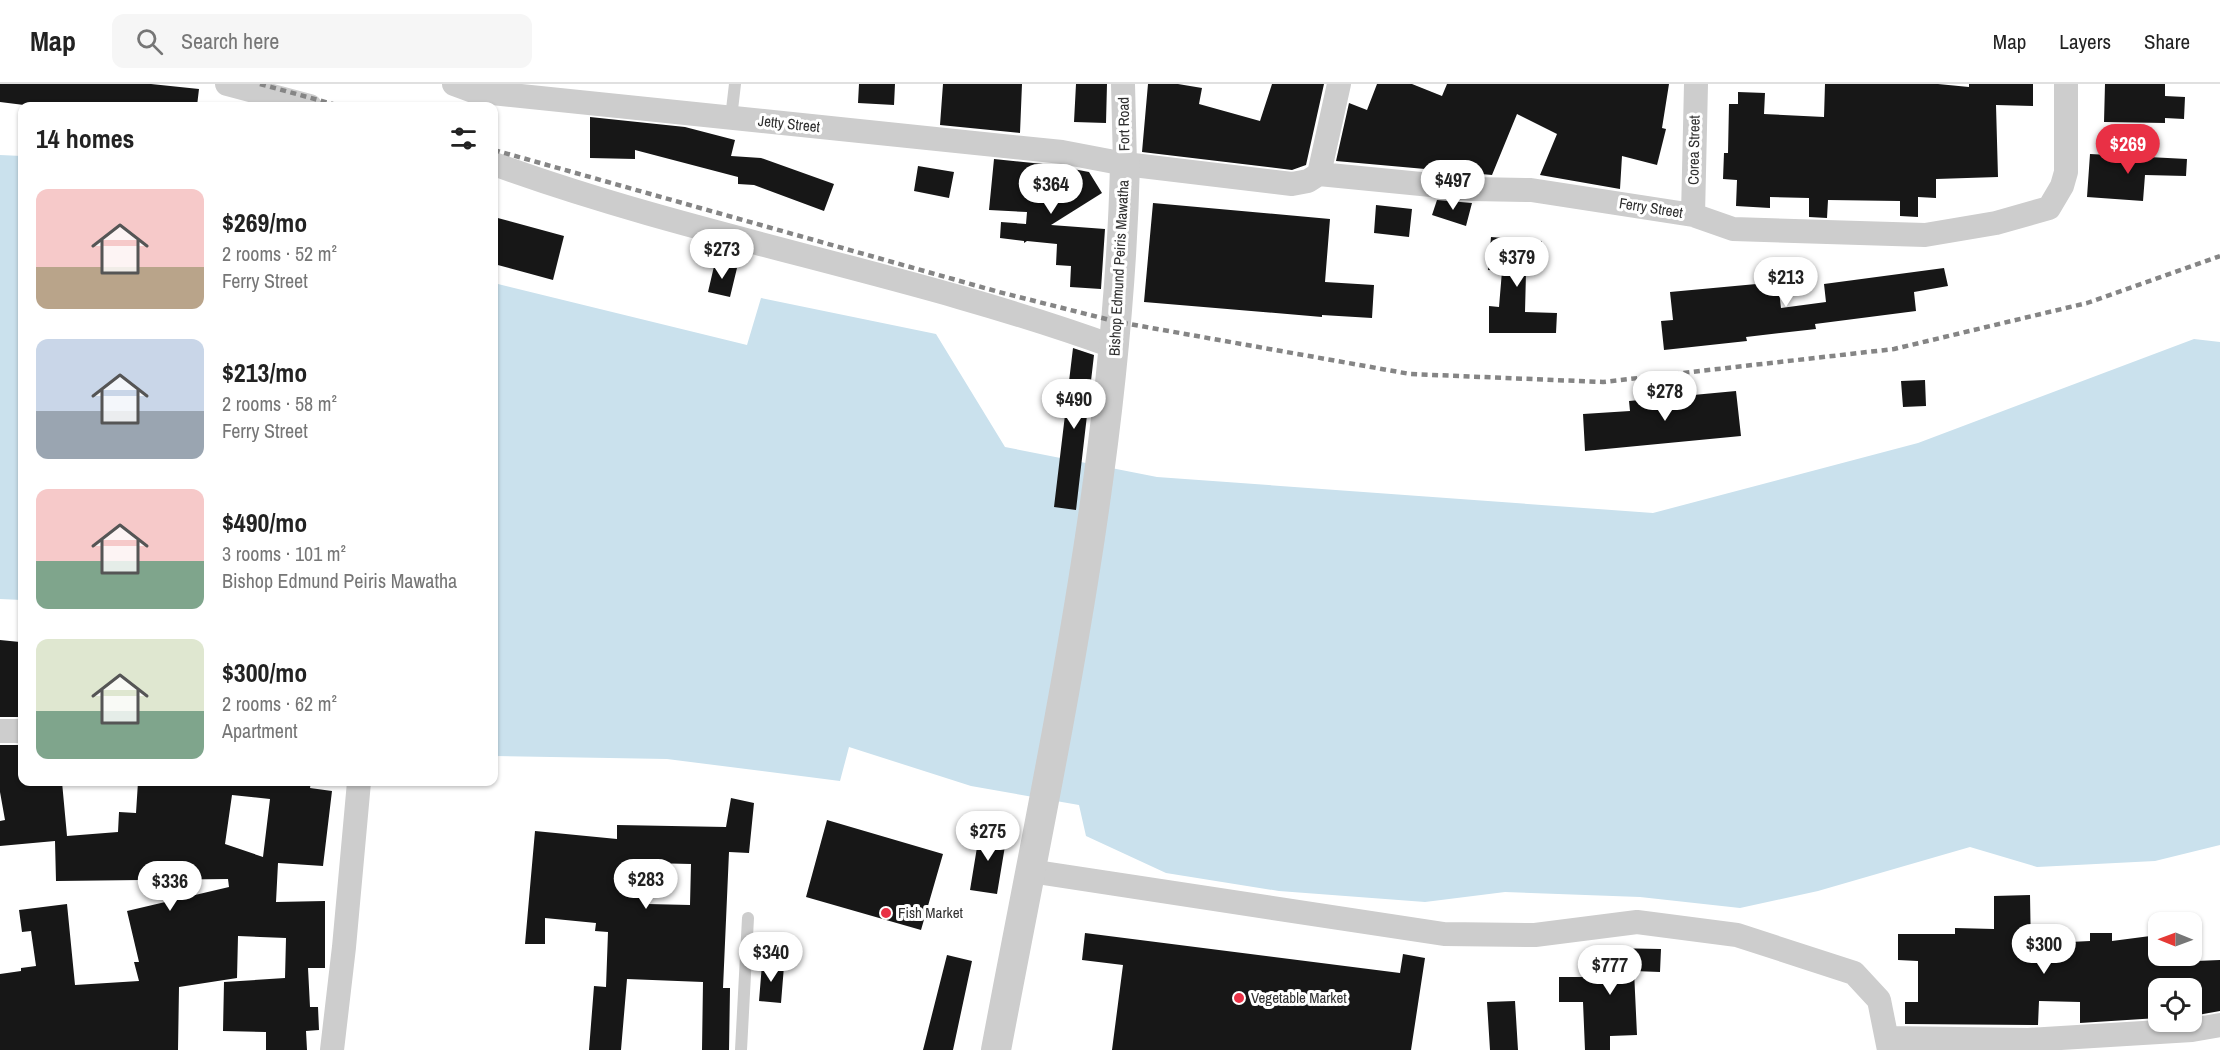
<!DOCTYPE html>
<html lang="en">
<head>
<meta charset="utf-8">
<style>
  body { margin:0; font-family:"Archivo Narrow",sans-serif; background:#f6f6f6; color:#222; height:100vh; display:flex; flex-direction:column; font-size:22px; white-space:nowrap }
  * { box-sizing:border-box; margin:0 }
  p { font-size:20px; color:#767676 }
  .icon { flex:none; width:33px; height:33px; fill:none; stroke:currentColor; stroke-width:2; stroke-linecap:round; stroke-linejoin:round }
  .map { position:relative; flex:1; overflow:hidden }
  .panel { position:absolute; left:18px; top:18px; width:480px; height:684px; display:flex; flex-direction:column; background:#fff; border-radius:12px; box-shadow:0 2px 4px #0004 }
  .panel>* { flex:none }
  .needle { width:39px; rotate:271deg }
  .tools { position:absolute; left:2148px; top:828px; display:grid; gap:12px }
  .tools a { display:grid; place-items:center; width:54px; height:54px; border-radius:12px; background:#fff; box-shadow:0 2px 4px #0004; font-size:30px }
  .price { position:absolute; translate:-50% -51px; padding:0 14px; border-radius:21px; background:#fff; color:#222; font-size:20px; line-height:39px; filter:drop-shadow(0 2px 3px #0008) }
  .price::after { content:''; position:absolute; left:50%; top:36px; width:18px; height:14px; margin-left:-9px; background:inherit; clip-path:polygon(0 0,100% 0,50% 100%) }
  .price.current { background:#e93045; color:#fff }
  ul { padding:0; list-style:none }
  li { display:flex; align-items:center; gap:18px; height:150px; padding:0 18px }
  li span { display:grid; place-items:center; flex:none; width:168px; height:120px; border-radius:12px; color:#555 }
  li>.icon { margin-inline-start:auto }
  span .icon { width:72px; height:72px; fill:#fffc; stroke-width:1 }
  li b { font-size:26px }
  h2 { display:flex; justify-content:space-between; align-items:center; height:72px; padding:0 18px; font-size:26px }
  header { display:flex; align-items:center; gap:36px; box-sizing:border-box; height:84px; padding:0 30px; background:#fff; border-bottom:2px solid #e0e0e0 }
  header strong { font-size:28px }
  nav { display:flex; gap:33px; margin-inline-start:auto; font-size:21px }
  .search { width:420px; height:54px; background:#f6f6f6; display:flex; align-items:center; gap:15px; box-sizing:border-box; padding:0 21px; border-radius:12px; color:#767676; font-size:22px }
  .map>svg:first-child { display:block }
  .water { fill:#cae1ed }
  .building { fill:#171717; fill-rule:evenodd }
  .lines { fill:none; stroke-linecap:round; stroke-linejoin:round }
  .service { stroke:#cdcdcd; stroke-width:12 }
  .minor { stroke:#cdcdcd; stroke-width:24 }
  .tertiary { stroke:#cdcdcd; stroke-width:30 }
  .rail { stroke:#858585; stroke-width:4.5; stroke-dasharray:6 4.5; stroke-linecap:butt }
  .poi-dot { fill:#e93045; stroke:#fff; stroke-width:2 }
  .labels { text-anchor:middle; stroke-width:6; stroke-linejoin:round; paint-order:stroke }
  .street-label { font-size:15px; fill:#303030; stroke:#fff }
  .poi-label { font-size:15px; fill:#303030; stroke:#fff; text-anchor:start }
</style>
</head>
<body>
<header>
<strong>Map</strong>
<div class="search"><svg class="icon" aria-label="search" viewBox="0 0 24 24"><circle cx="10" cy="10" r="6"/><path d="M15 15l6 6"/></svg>Search here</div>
<nav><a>Map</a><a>Layers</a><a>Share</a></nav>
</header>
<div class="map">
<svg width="2220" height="966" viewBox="0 0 2220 966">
  <rect width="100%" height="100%" fill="#fff"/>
  <!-- water -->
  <path class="water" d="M0,71l22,1v444l-22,-1z
    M494,199l253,62 14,-47 175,36 69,113 152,30 496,36 265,-70 276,-104 26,3v503l-65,16 -118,6 -67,-20 -152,44 -78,17 -100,-11 -135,-5 -80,10 -146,-11 -113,-18 -80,-37 -7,-31 -108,-19 -122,-39 -9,34 -173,-22 -173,-3z"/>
  <!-- building -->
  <path class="building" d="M0,0h151l48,5 -2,17h-165l-32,-4z
    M859,0h36l-1,21 -36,-2z
    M943,0h79l-2,49 -80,-8z
    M1076,0h31l-1,39 -32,-1z
    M1148,0h30l24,4 -3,16 61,17 12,-37h52l-18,81 -14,5 -150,-18z
    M1377,0h35l30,12 5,-12h222l-7,44 4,1 -9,36 -35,-9 -2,33 -80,-14 17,-41 -40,-20 -25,61 -156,-14 13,-58 18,7z
    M1825,0h113l31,3v-3h64v22l-37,-1 2,72 -62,2v19l-18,-1v20l-18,-1v-15l-72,-1 -1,18 -18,-1v-19l-39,-1v11l-34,-2 1,-26 -14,-1 1,-26h4l1,-49h9v-12l27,1 -1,21 60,3z
    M2105,0h60v12l20,1 -1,22 -19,-1v5l-61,-1z
    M590,33l95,10 50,13 -4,16 30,2 73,26 -10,27 -70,-26 -16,-1v-7l-103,-27v9l-45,-1z
    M2090,70l97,5 -1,17 -41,-1 -2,26 -56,-4z
    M994,75l49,5 -2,21 27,-17 21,4 13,21 -51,32 54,4 -4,60 -31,-2 1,-21 -15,-1 1,-21 -30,-3 -3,2v-2l-24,-3 1,-16 25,2 1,-12 -38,-2z
    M918,82l36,6 -5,26 -35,-7z
    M1437,116l35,3 -6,23 -34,-11z
    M1153,119l177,16 -5,63 49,3 -2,33 -50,-3v2l-178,-15z
    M1376,121l36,4 -3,28 -35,-4z
    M494,133l70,19 -11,44 -59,-16z
    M1491,153l51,4 -2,32 -14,-1 -1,40 32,1 -1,20h-67v-27l10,1 3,-36 -14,-1z
    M715,178l22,6 -7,29 -22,-5z
    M1944,184l4,18 -34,6 2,19 -101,13 1,5 -70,8 1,4 -83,9 -3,-29 12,-1 -3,-28 108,-10 3,26 45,-6 -2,-18z
    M1073,264l21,7 -18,155 -22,-3z
    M1925,296l1,26 -23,1 -2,-26z
    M1736,307l5,45 -156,15 -2,-37 47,-3 -1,-10z
    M0,556l20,2 2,75h-22z
    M0,661h22v37h40l5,54 51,-4 1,-20 17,1 2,-31h173l-1,6 22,3 -9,75 -45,-3 -2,39 49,-1v67h-17l2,39h8l1,23 -13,1 1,19h-41v-18l-43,-1 1,-49 61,-4 1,-40 -48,-2 -1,42 -58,9 -1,63h-178v-76l21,-3v-3l15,-2 -5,-35 -9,1 -3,-22 48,-6 8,81 64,-4 -5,-19h5l-12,-51 102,-24 -1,-8 -172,2 -1,-40 -55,5v-25l5,-1 -5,-28zM232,711l38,4 -7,58 -38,-13z
    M731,714l23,5 -5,50 -20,-1 -6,136h7l-1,62h-27l1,-68 -76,-3 -6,71h-32l5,-64 12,1 2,-55 -13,-1 1,-8 -51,-5v26h-20l10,-113 82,8v-14l109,2zM649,779l42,1 -1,41 -42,-1z
    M827,736l116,34 -22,76 -115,-33z
    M980,745l27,5 -10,60 -27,-4z
    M2030,811l1,57 39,-2v-8l20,-1v-8h22v8l46,-6v21h13l1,6 48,-2v51l-28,5v-28h-34v30l-78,5v-21l-41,-1 -1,24 -133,-1v-22h13v-41l-20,-1v-26h57v-6l39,1v-33z
    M1085,849l315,40 3,-19 22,4 -14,92h-299l11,-85 -41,-5z
    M1609,864l52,1 -1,23 -26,-1 3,64 -27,1v14h-25l-2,-48h-24v-25h49z
    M947,871l25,6 -19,89h-30z
    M762,880l22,2 -3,37 -22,-2z
    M1515,917l3,49h-28l-3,-48z"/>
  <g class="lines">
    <!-- service -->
    <path class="service" d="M731,34l4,-34
      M741,966l7,-132"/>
    <!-- minor -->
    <path class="minor" d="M227,0l83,22
      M454,0l19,7 589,61 63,12 167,20 16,-3 11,-7 153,15 59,1 162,25 40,14 192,6 71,-12 53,-15 13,-22 4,-14v-88
      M1123,0l2,80
      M494,80c203,74 418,109 621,183
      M1319,90l20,-90
      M1693,131l3,-131
      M0,647h22
      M1030,787l414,63 91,1 102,-13 100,13 117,38 25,27 10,50
      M1888,954l140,2 164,-10 28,-5
      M332,966l12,-103 15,-165"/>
    <!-- tertiary -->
    <path class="tertiary" d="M996,966c55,-293 122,-587 129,-886"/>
    <!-- rail -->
    <path class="rail" d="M260,0l80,22
      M494,66l505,142 119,30 292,52 193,8 291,-33 193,-46 133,-47"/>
  </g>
  <!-- markers -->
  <g class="poi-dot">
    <circle cx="886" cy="829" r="6"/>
    <circle cx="1239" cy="914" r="6"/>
  </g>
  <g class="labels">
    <!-- street labels -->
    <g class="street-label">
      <text transform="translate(789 40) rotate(6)" y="5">Jetty Street</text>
      <text transform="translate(1124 40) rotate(-91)" y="5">Fort Road</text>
      <text transform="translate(1694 66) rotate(-89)" y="5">Corea Street</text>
      <text transform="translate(1651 124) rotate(9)" y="5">Ferry Street</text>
      <text transform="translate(1119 184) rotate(-87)" y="5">Bishop Edmund Peiris Mawatha</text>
    </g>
    <!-- poi labels -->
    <g class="poi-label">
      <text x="898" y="834">Fish Market</text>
      <text x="1251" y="919">Vegetable Market</text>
    </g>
  </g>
</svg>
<div class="tools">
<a><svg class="needle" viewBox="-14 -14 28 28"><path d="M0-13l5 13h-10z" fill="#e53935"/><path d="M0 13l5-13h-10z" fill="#767676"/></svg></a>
<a><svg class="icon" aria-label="locate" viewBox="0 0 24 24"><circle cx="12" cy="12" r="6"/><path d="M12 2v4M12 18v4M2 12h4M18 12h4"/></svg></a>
</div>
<b class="price current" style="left:2128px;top:91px">$269</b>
<b class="price" style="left:1453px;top:127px">$497</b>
<b class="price" style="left:1051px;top:131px">$364</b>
<b class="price" style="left:722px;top:196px">$273</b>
<b class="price" style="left:1517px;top:204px">$379</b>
<b class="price" style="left:1786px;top:224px">$213</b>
<b class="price" style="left:1665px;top:338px">$278</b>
<b class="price" style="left:1074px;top:346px">$490</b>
<b class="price" style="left:988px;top:778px">$275</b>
<b class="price" style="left:646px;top:826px">$283</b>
<b class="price" style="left:170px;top:828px">$336</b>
<b class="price" style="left:2044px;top:891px">$300</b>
<b class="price" style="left:771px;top:899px">$340</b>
<b class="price" style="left:1610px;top:912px">$777</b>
<section class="panel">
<h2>14 homes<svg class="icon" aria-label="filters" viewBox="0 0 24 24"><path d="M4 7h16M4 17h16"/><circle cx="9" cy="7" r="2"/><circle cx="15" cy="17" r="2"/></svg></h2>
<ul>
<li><span style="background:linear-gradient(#f6c9c9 65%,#b9a48a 0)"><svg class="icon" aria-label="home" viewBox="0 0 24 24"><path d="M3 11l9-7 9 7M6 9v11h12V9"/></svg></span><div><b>$269/mo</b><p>2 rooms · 52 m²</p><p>Ferry Street</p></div></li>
<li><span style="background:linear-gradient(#c9d6e8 60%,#9aa5b1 0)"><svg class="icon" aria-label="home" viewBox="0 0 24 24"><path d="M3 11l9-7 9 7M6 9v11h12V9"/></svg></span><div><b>$213/mo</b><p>2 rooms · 58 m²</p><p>Ferry Street</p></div></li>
<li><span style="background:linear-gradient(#f6c9c9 60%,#7fa58c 0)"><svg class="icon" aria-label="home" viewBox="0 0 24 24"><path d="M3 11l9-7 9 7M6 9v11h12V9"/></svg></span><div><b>$490/mo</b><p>3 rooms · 101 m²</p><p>Bishop Edmund Peiris Mawatha</p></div></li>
<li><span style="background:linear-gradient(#dfe7d0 60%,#7fa58c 0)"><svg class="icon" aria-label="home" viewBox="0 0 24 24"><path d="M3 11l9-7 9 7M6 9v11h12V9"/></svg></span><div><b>$300/mo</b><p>2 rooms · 62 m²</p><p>Apartment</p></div></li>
</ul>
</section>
</div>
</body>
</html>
